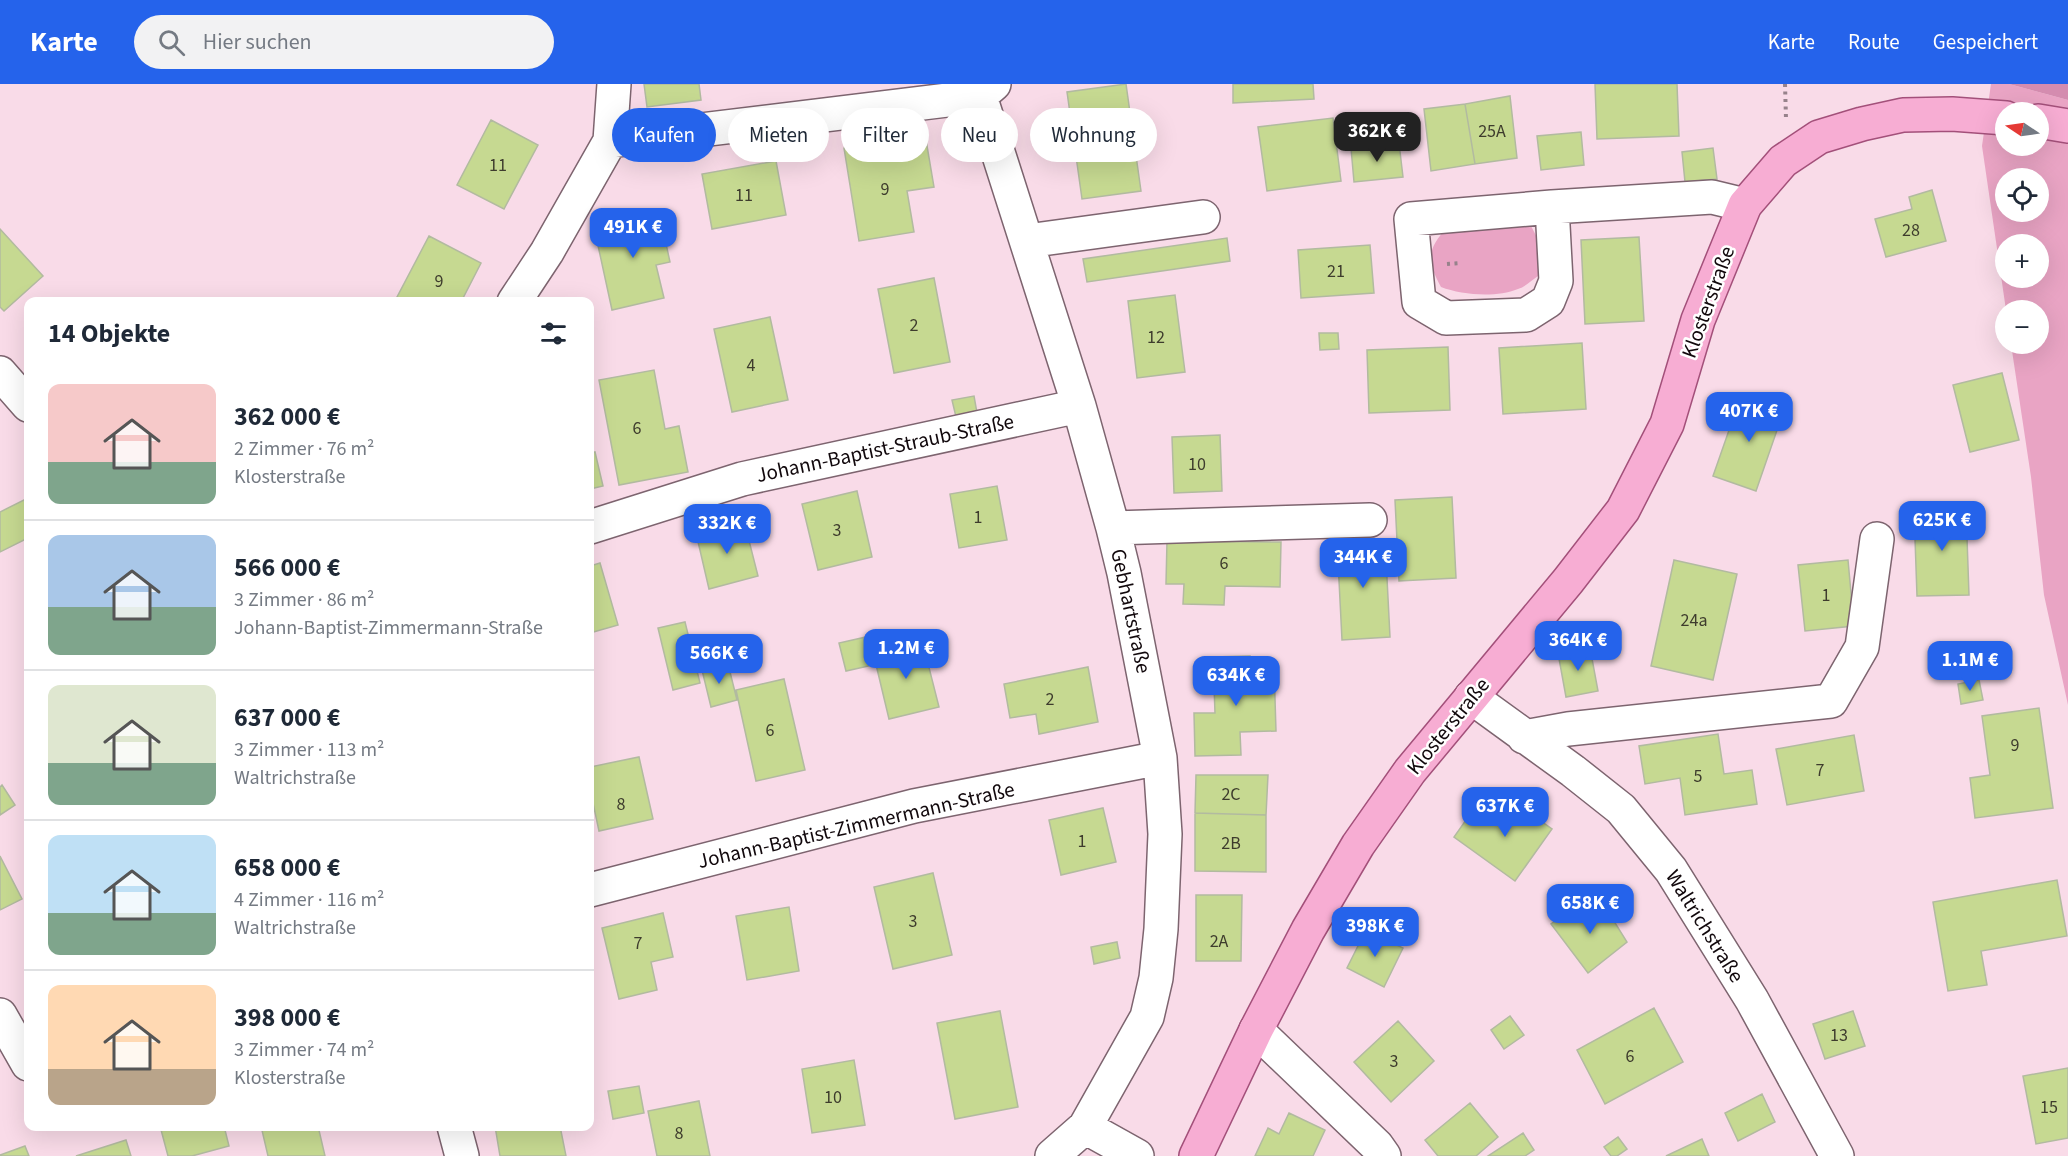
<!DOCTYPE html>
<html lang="de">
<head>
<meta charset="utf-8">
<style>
  body { margin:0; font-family:"Source Sans 3",sans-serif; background:#f2f2f3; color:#1f2937; height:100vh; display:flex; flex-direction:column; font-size:22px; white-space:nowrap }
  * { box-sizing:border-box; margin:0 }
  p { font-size:20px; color:#747a83 }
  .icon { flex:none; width:33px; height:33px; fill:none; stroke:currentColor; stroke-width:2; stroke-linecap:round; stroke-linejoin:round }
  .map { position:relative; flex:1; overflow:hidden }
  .details { position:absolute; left:24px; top:213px; width:570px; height:834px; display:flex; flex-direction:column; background:#fff; border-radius:12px; box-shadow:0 6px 24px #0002 }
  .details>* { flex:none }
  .banner { position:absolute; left:612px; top:24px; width:570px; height:54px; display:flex; gap:12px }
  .needle { width:39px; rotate:283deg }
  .controls { position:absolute; left:1995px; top:18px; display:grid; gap:12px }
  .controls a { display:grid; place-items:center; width:54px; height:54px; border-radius:50%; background:#fff; box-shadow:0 6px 24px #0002; font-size:30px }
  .price { position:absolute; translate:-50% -51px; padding:0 14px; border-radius:12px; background:#2563eb; color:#fff; font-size:20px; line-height:39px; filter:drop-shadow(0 2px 3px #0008) }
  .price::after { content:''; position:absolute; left:50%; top:36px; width:18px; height:14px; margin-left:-9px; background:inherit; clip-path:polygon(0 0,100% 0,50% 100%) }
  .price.current { background:#222; color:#fff }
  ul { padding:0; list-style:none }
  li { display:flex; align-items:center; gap:18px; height:150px; padding:0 24px }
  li+li { border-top:2px solid #e0e1e3 }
  li span { display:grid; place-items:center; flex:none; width:168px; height:120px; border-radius:12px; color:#555 }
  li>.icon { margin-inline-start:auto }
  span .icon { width:72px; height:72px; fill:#fffc; stroke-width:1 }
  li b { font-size:26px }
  h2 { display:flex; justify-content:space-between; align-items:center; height:72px; padding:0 24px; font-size:26px }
  .tag { padding:0 21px; border-radius:27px; background:#fff; box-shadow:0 6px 24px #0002; font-size:21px; line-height:54px }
  .tag.current { background:#2563eb; color:#fff }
  header { display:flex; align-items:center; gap:36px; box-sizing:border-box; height:84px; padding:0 30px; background:#2563eb; color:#fff }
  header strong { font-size:28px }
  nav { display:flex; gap:33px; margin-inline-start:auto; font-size:21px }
  .search { width:420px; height:54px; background:#f2f2f3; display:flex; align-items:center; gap:15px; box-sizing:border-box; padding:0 21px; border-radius:33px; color:#747a83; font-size:22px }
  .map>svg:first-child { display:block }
  .green { fill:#e9a4c4; fill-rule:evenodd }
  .forest { fill:#d48caf }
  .building { fill:#c6d991; stroke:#b2baa0; stroke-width:1.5 }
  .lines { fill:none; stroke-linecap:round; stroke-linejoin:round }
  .minor-casing { stroke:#7d646f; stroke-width:36 }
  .major-casing { stroke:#a3507a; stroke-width:36 }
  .path { stroke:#97828b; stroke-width:4; stroke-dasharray:3 4.5; stroke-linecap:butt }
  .minor { stroke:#fff; stroke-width:33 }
  .major { stroke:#f7add3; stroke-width:33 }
  .labels { text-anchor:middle; stroke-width:5; stroke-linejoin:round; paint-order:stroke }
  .number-label { font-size:18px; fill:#3e3c2d }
  .street-label { font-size:21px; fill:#11080c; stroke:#fff }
</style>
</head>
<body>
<header>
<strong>Karte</strong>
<div class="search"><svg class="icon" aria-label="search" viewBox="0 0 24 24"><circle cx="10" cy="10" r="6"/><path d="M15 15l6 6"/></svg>Hier suchen</div>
<nav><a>Karte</a><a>Route</a><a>Gespeichert</a></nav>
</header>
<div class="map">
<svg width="2068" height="1072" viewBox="0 0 2068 1072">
  <rect width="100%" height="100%" fill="#f9dbe8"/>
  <!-- green -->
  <path class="green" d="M1991,0h18l59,16v605l-24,-110 -13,-118 -20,-133h27v-34h-32l-24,-164zM2006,28h32v34h-32zM2006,94h32v34h-32zM2006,160h32v34h-32z
    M1516,135l15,7 12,23 -5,27c-6,4 -13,11 -20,13 -22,9 -56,6 -77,-2 -15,-28 -14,-37 7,-61z"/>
  <!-- forest -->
  <path class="forest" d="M2009,0h59v16z"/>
  <!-- building -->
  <path class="building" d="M644,0h55l2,16 -54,7z
    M1126,0l15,107 -59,8 -15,-107z
    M1233,0h80l1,15 -81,4z
    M1595,0h82l2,52 -82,3z
    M1510,12l7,62 -42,6 -10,-60z
    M1465,20l10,60 -44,7 -7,-62z
    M1333,34l8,63 -74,10 -9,-64z
    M491,36l47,25 -34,64 -47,-24z
    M1581,48l3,33 -43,5 -4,-34z
    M925,50l9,53 -27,4 7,41 -55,9 -15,-93z
    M1399,59l4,34 -49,5 -3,-34z
    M1713,64l4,31 -32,3 -3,-30z
    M776,77l10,54 -74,14 -10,-55z
    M1932,106l14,51 -60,16 -11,-38 37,-10 -3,-12z
    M659,128l11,50 -14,3 8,33 -52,12 -18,-83z
    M0,145l43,47 -39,35 -4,-4z
    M429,152l52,27 -20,39h-59l-6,-3z
    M1639,153l5,84 -59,3 -4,-84z
    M1227,154l3,23 -143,21 -4,-23z
    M1370,161l4,48 -73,5 -3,-48z
    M934,194l16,84 -56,11 -16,-84z
    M1175,211l10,77 -48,6 -9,-77z
    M770,233l18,83 -56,12 -18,-83z
    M1319,249h19l1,16 -19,1z
    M1582,259l4,66 -83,5 -4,-66z
    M1448,263l2,63 -81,3 -2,-63z
    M654,286l11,59 14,-3 9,46 -69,13 -20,-105z
    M2002,289l17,67 -49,12 -17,-67z
    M974,312l3,17 -21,4 -4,-17z
    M1741,312l43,14 -28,81 -43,-15z
    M1220,351l2,56 -48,2 -2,-56z
    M595,368l8,34 -13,3v-36z
    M997,402l10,54 -48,8 -9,-54z
    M857,407l15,66 -54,13 -16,-66z
    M1452,413l4,81 -57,3 -4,-81z
    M28,414v40l-28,14v-40z
    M1966,425l3,86 -52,1 -3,-86z
    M744,437l14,55 -49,13 -13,-56z
    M1385,455l5,98 -48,3 -5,-99z
    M1167,457l114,1 -1,45 -55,-1 -1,19 -41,-1 1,-20h-18z
    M1674,476l63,14 -24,106 -62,-14z
    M1848,476l6,66 -49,5 -7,-66z
    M600,479l18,62 -28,8v-67z
    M685,538l15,61 -27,7 -15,-62z
    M866,553l7,28 -27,6 -7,-28z
    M922,556l17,67 -50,12 -16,-67z
    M1590,564l8,43 -32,6 -8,-44z
    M1250,572v10h24l2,65 -36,1 1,23 -46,1 -1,-43h21l-2,-56z
    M728,580l9,36 -26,7 -9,-37z
    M1088,583l10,55 -59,12 -3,-20 -26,4 -6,-34z
    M784,595l21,91 -49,11 -20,-91z
    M1979,596l4,20 -22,4 -3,-20z
    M2039,624l14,100 -78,10 -5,-40 20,-3 -8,-59z
    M1718,650l6,40 28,-4 5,34 -72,11 -5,-37 -35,6 -6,-38z
    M1854,651l10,56 -77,14 -11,-56z
    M639,673l14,62 -54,12 -9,-42v-22z
    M1196,691h72l-2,40 -71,-2z
    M2,701l13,20 -15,10v-28z
    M1508,714l44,31 -37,52 -61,-44 19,-27 17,12z
    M1103,724l13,54 -55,13 -12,-55z
    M1195,729l71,2v57l-71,-1z
    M0,772l22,43 -22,11z
    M933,789l19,82 -59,14 -19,-82z
    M2057,796l10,56 -86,15 6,34 -39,6 -15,-89z
    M1196,811h46l-1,66h-45z
    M1581,819l26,7 20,32 -39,31 -37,-49z
    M789,823l10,64 -52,9 -11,-64z
    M663,829l10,44 -22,5 6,28 -38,9 -17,-71z
    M1366,846l37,18 -19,39 -37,-19z
    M1117,858l3,16 -26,6 -3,-17z
    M1654,924l29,54 -78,42 -28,-54z
    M1000,927l18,96 -63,12 -18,-96z
    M1853,927l12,35 -40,13 -12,-35z
    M1510,932l14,19 -20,14 -13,-19z
    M1398,937l36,40 -43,41 -37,-40z
    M854,976l11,65 -53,8 -10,-64z
    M2068,984v70l-32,6 -13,-68z
    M639,1002l5,27 -31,6 -5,-28z
    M1762,1010l13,28 -37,19 -13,-28z
    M699,1017l11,55h-53l-9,-45z
    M1470,1019l28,34 -22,19h-38l-13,-16z
    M1289,1029l36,17 -12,26h-58l13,-28 11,6z
    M160,1042h64l5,20 -37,10h-24z
    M261,1042h57l7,30h-57z
    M495,1042h65l6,30h-66z
    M1523,1049l11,17 -9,6h-37z
    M1618,1053l9,12 -10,7h-6l-7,-9z
    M1702,1055l7,17h-43z
    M126,1056l5,16h-55z
    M25,1062l4,10h-29v-1z"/>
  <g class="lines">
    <defs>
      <path id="minor" d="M980,12l99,310 34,122 11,45 36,185 5,76 -4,95 -5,49 -9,39 -62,110 -33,29
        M610,57l370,-45 14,-12
        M1552,123l4,74 -8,20 -22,14 -80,3 -27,-16 -8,-83 141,-12 160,-10 33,8
        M1027,157l176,-24
        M514,218l33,-50 63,-111 4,-57
        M0,289l28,32
        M590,443l152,-48 337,-73
        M1113,444l257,-8
        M1471,613l102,74 48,38 50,61 81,130 85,156
        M1524,653l44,-8 263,-28 31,-54 15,-108
        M590,806l324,-84 246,-48
        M0,931l28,49
        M1256,946l121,116 7,10
        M454,1042l8,30
        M1085,1043l52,29"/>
      <path id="major" d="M2038,37l30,5
        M1196,1072l60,-126 52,-100 50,-85 52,-74 158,-190 55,-71 44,-86 31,-104 47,-115 38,-44 36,-24 43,-13 41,-9 49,-1 54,4"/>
    </defs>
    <!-- minor casing -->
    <use href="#minor" class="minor-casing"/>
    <!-- major casing -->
    <use href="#major" class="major-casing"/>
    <!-- path -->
    <path class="path" d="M1785,0l1,35
      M1447,180l14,-1"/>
    <!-- minor -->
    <use href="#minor" class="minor"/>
    <!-- major -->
    <use href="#major" class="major"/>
  </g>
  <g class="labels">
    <!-- number labels -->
    <g class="number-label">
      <text x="1492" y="53">25A</text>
      <text x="498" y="87">11</text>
      <text x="885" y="111">9</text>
      <text x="744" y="117">11</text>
      <text x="1911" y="152">28</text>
      <text x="1336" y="193">21</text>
      <text x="439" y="203">9</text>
      <text x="914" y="247">2</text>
      <text x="1156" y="259">12</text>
      <text x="751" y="287">4</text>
      <text x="637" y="350">6</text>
      <text x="1197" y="386">10</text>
      <text x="978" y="439">1</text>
      <text x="837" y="452">3</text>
      <text x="1224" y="485">6</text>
      <text x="1826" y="517">1</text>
      <text x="1694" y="542">24a</text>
      <text x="1050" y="621">2</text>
      <text x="770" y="652">6</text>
      <text x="2015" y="667">9</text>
      <text x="1820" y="692">7</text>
      <text x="1698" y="698">5</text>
      <text x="1231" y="716">2C</text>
      <text x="621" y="726">8</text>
      <text x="1082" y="763">1</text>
      <text x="1231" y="765">2B</text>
      <text x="913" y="843">3</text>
      <text x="1219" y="863">2A</text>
      <text x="638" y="865">7</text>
      <text x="1839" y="957">13</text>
      <text x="1630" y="978">6</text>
      <text x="1394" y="983">3</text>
      <text x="833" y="1019">10</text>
      <text x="2049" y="1029">15</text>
      <text x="679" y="1055">8</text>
    </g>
    <!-- street labels -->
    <g class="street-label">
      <text transform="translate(1708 218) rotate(-70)" y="7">Klosterstraße</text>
      <text transform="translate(885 364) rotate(-12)" y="7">Johann-Baptist-Straub-Straße</text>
      <text transform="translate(1131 527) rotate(78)" y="7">Gebhartstraße</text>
      <text transform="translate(1448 642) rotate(-51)" y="7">Klosterstraße</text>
      <text transform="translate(856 741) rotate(-13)" y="7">Johann-Baptist-Zimmermann-Straße</text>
      <text transform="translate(1705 842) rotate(58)" y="7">Waltrichstraße</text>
    </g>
  </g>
</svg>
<div class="controls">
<a><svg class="needle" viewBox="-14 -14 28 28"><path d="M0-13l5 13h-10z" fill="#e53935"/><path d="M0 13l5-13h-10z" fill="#747a83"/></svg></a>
<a><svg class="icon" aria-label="locate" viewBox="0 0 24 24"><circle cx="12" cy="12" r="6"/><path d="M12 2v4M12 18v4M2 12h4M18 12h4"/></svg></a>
<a>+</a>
<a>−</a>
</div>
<b class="price current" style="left:1377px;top:79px">362K €</b>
<b class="price" style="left:633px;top:175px">491K €</b>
<b class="price" style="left:1749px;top:359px">407K €</b>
<b class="price" style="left:1942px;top:468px">625K €</b>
<b class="price" style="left:727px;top:471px">332K €</b>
<b class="price" style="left:1363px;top:505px">344K €</b>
<b class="price" style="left:1578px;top:588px">364K €</b>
<b class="price" style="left:906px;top:596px">1.2M €</b>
<b class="price" style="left:719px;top:601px">566K €</b>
<b class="price" style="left:1970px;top:608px">1.1M €</b>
<b class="price" style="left:1236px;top:623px">634K €</b>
<b class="price" style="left:1505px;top:754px">637K €</b>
<b class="price" style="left:1590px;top:851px">658K €</b>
<b class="price" style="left:1375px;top:874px">398K €</b>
<div class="banner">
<a class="tag current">Kaufen</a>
<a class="tag">Mieten</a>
<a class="tag">Filter</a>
<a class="tag">Neu</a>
<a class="tag">Wohnung</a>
</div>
<section class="details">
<h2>14 Objekte<svg class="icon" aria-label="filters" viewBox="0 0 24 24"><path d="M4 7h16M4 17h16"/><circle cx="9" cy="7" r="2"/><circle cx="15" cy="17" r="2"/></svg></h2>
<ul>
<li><span style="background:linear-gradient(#f6c9c9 65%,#7fa58c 0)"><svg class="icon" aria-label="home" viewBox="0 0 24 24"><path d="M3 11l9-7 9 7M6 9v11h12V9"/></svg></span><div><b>362 000 €</b><p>2 Zimmer · 76 m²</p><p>Klosterstraße</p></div></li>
<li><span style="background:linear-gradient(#a9c7e8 60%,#7fa58c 0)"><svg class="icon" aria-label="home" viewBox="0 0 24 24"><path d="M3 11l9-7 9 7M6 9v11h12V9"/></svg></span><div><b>566 000 €</b><p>3 Zimmer · 86 m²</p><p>Johann-Baptist-Zimmermann-Straße</p></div></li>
<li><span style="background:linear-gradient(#dfe7d0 65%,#7fa58c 0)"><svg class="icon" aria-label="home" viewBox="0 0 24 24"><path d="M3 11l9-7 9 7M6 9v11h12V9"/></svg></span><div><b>637 000 €</b><p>3 Zimmer · 113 m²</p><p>Waltrichstraße</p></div></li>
<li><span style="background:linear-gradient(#bfe0f5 65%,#7fa58c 0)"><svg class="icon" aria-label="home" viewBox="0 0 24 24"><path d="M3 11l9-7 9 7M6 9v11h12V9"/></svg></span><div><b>658 000 €</b><p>4 Zimmer · 116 m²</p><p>Waltrichstraße</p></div></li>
<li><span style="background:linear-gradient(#ffd9b3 70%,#b9a48a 0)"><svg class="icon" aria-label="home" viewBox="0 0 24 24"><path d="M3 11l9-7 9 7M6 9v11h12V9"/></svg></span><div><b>398 000 €</b><p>3 Zimmer · 74 m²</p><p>Klosterstraße</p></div></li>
</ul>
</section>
</div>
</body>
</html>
